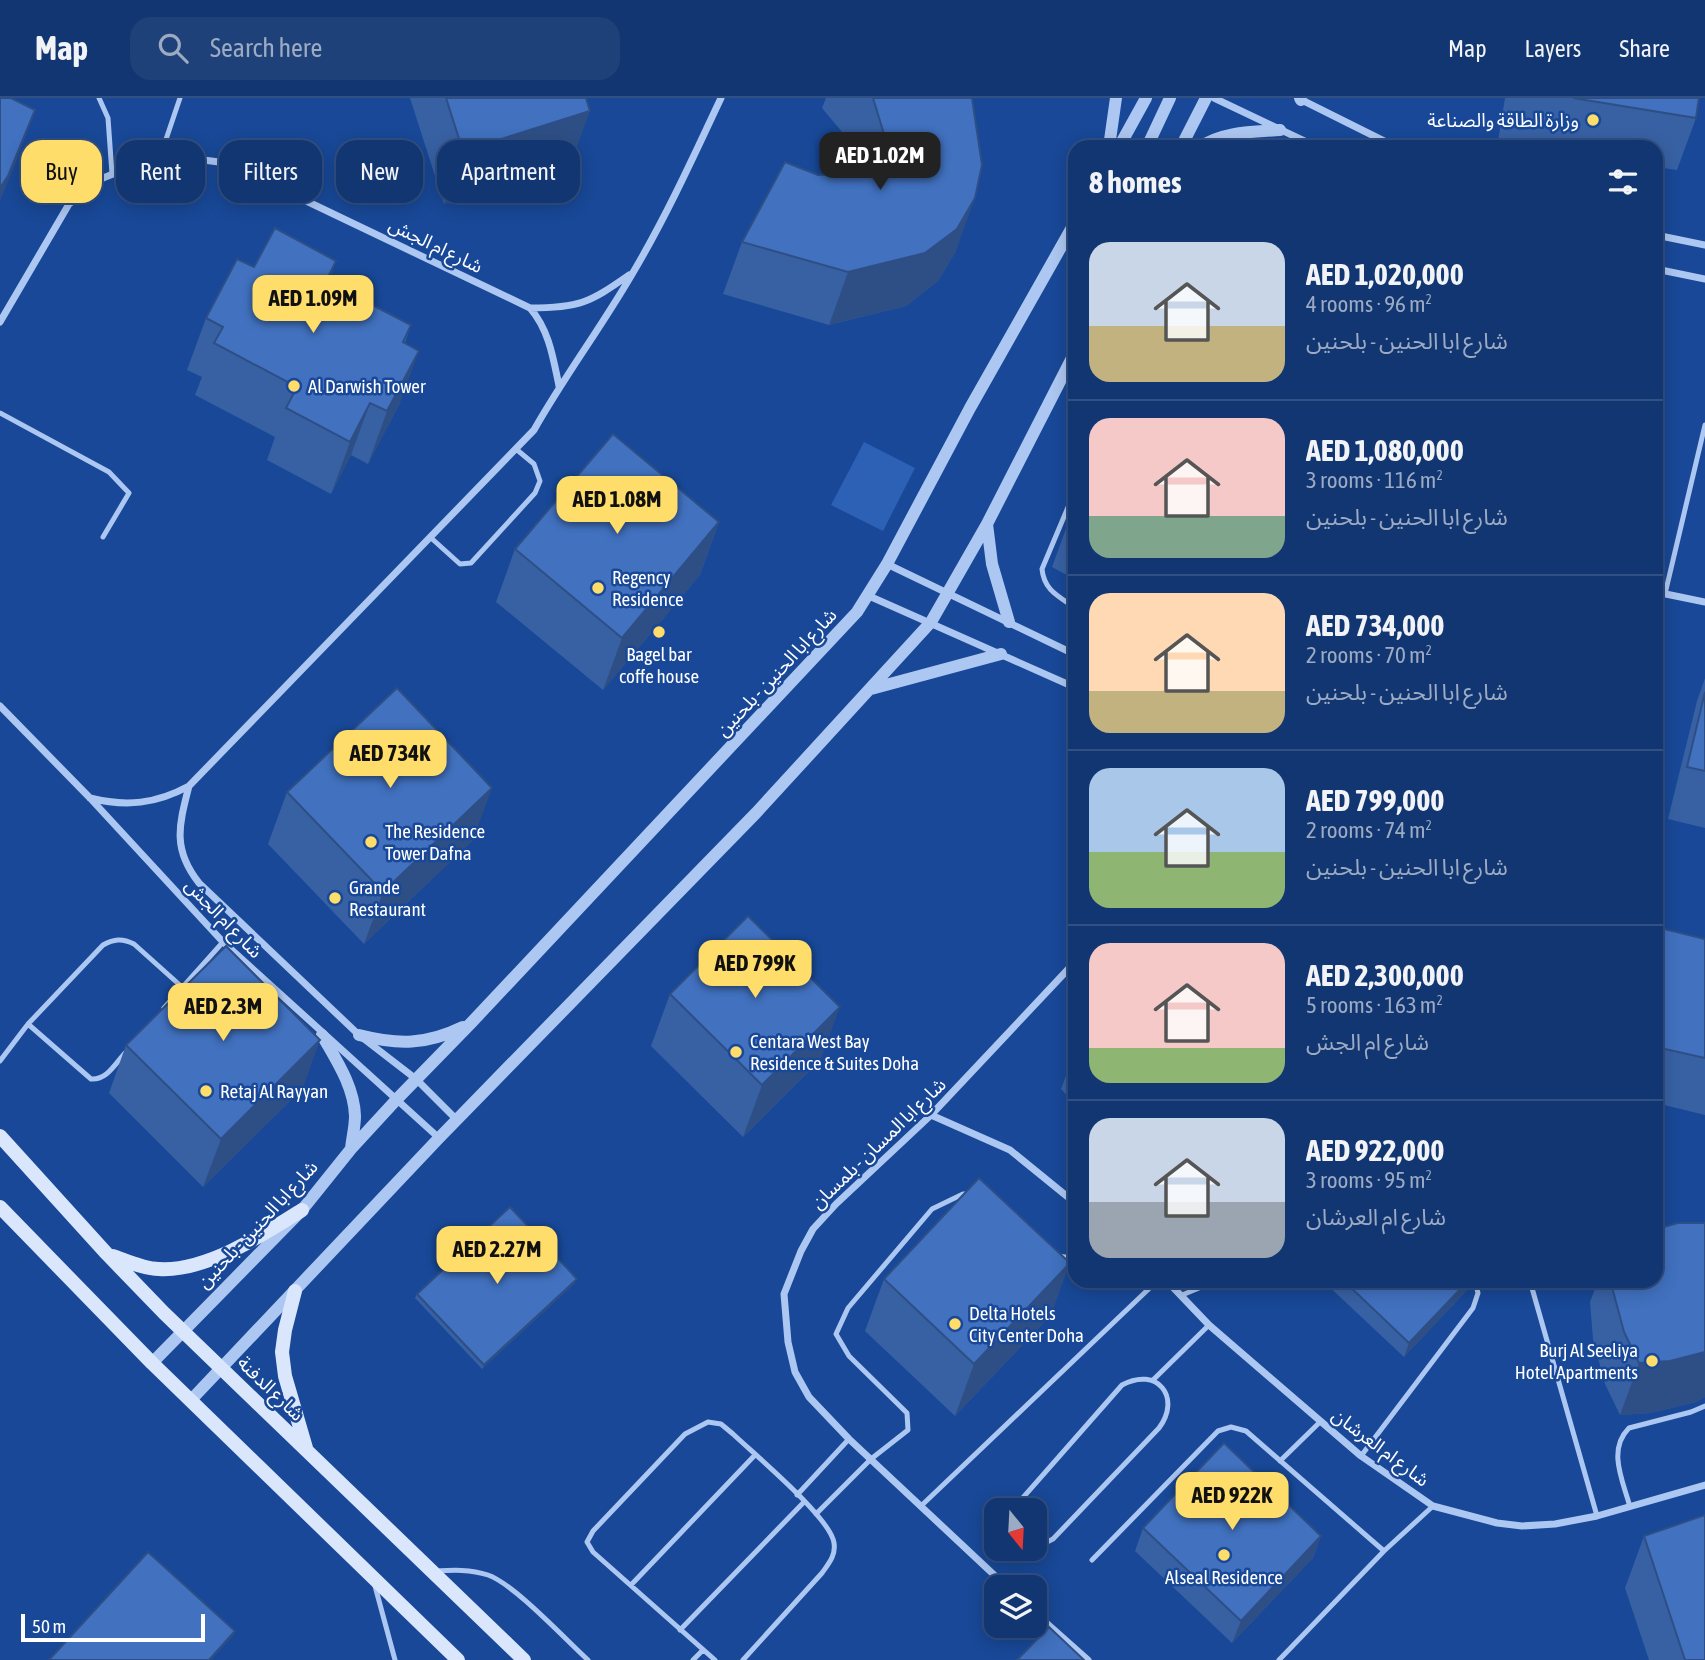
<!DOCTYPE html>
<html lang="en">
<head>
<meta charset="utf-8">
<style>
  body { margin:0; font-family:"Asap Condensed","Noto Sans Arabic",sans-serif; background:#1f4179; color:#f1f3f6; height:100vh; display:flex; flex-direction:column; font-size:26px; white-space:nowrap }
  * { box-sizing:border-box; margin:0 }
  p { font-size:23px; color:#9cabc3 }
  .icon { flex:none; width:38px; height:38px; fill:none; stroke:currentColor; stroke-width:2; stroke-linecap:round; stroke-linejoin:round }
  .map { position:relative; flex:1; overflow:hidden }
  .details { position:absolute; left:1068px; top:42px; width:595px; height:1148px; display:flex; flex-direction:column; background:#123671; border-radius:21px; box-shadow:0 4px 18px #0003,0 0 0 2px #315084 }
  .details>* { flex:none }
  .banner { position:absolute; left:21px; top:42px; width:665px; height:63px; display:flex; gap:14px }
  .needle { width:46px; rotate:162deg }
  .fabs { position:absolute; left:984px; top:1400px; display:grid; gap:14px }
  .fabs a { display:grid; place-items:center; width:63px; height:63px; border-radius:14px; background:#123671; box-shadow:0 4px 18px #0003,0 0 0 2px #315084; font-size:35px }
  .scale { position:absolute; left:21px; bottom:18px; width:184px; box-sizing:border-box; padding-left:7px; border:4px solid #fff; border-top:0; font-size:19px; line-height:24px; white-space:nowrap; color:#fff; -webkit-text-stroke:5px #184897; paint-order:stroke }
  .price { position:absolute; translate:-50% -60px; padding:0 16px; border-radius:14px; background:#ffdd6b; color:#111; font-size:23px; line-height:46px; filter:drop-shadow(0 2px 4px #0008) }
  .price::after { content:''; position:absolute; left:50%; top:42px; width:21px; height:16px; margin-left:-10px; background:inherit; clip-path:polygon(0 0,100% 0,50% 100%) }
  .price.current { background:#222; color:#fff }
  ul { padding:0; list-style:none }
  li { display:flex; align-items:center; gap:21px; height:175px; padding:0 21px }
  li+li { border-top:2px solid #315084 }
  li span { display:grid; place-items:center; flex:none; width:196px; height:140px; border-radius:21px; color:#555 }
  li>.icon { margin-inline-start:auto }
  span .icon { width:84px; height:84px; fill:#fffc; stroke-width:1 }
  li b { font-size:30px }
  h2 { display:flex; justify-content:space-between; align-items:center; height:84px; padding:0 21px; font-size:30px }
  .chip { padding:0 24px; border-radius:21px; background:#123671; box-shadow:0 4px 18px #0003,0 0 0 2px #315084; font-size:24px; line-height:63px }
  .chip.current { background:#ffdd6b; color:#111 }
  header { display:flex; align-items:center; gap:42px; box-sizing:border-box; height:98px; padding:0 35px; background:#123671; border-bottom:2px solid #315084 }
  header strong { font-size:33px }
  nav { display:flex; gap:38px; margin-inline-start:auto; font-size:24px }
  .search { width:490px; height:63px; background:#1f4179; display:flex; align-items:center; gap:18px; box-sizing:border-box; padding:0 24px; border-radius:21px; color:#9cabc3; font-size:26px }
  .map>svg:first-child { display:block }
  .green { fill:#2c61b6 }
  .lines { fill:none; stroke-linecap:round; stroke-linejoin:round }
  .service { stroke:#acc7f1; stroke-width:5 }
  .minor { stroke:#acc7f1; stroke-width:7 }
  .tertiary { stroke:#acc7f1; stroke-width:12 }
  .secondary { stroke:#dae6fc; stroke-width:14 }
  .wall { fill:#3861a4 }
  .shaded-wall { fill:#2e4f86 }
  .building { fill:#4171bf; stroke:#2e4f86; stroke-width:2 }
  .poi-dot { fill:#ffdd6b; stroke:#184897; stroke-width:2.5 }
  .labels { text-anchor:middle; stroke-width:5; stroke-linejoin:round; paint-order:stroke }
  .poi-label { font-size:19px; fill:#fff; stroke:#184897; text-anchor:start }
  .street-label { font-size:19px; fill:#fff; stroke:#184897 }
</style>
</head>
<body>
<header>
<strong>Map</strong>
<div class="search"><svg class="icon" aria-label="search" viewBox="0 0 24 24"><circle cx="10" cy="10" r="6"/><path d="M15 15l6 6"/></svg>Search here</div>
<nav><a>Map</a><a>Layers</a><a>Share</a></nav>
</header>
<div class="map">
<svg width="1705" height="1562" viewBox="0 0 1705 1562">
  <rect width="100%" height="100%" fill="#184897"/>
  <!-- green -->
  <path class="green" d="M864,344l51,26 -32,63 -52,-26z"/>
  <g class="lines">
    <!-- service -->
    <path class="service" d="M99,0l9,20 4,56
      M159,62l21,-62
      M0,315l109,59 20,21 -26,44
      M1074,395l-32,76c2,21 16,27 32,38
      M430,439l30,27 11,-1 64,-70 5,-12 -6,-17 -18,-15
      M1665,496l40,-169
      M164,910l59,-66
      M28,926l63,55c16,1 24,-15 34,-26
      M0,963l28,-37 75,-79c11,-6 19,-7 31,-1l48,43
      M1057,1158l16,2 1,-2
      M1530,1183l67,235
      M1182,1197l34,-14
      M1153,1282l56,-55
      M1361,1358l112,-148 5,-15 -3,-12
      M1280,1363l41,-40
      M797,1397l52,-56
      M921,1408l236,-225
      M1630,1409c-7,-26 -23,-57 -1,-79l62,-16 14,-6
      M1012,1412l110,-125c35,-19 60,12 37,43l-106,111 -12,6h-7
      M816,1416l55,-55 37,-29 -1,-17 -58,-57 -13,-22 12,-26 84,-99 31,-15h7
      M1092,1462l126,-129 13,-4 15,4 138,120
      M434,1473c19,-1 36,-2 54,4 26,9 77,64 100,85
      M631,1487l124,-130
      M375,1488l20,74
      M680,1532l124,-128
      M693,1562l10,-10
      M715,1562l-122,-108 -6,-10 6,-11 92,-97 23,-12 13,2 12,10c21,20 98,84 101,109 2,12 -5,20 -12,30l-79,87
      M1279,1562l105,-109 49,-45"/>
    <!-- minor -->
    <path class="minor" d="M1214,0l103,49
      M1300,1l96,48
      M1656,137l49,10
      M1656,171l49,10
      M530,210c49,0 59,-5 99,-33
      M0,224l69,-118 34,-26 40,-16 37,-5 39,5 35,14 276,132c19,22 23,49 29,78
      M887,466l187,90
      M1656,494l49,10
      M869,498l205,91
      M0,608l90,92 133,144 216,196
      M189,688c-10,39 -17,63 10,97l160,152 57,44 41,41
      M90,700c36,9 66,6 99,-12l345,-356c30,-53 66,-101 97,-154 34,-57 62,-118 90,-178
      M931,1017l79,35 64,52
      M1167,1183l42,44 152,131 72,50 64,17 25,3 33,-2 42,-8 108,-31
      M1007,1489l-158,-148 -40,-42 -14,-25 -7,-30 -4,-48 17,-43 12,-22 23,-25 95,-89 143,-152
      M1034,1514l54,48"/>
    <!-- tertiary -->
    <path class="tertiary" d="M1300,0l1,2
      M1109,49l7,-49
      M1119,49l27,-49
      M1147,49l23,-49
      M1181,49l25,-49
      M1200,49c24,-16 53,-15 80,-17
      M987,426l5,40 17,58
      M871,591l130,-35
      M322,937c14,25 32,51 33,81 0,11 -3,22 -4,33
      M359,937c39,10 67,10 104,-8
      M152,1265l150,-153 49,-61 46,-50 75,-77 385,-410 30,-48 83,-156 104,-184
      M191,1302l248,-262 317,-325 175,-191 56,-98 87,-170"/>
    <!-- secondary -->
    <path class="secondary" d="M0,1038l107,118 57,59 360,347
      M0,1109l152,156 306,297
      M113,1158c14,5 31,13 46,13 47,3 105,-35 143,-59
      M295,1193l-10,39 -3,22 3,24 21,72"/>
  </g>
  <!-- wall -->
  <path class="wall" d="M410,0h176l-15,65 -127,41z
    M826,0h146l-16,153 -18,30 -32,25 -77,19 -106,-31 19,-52 76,-67 43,-2 -9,-29 -30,-36z
    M1505,0h194l-3,20 -19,52 -21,-3v-20h-121l-37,-6z
    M336,163l-8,21 83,43 -6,18 -5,60 -32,61 -17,-9 -20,39 -64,-34 8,-23 -80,-42 7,-18 -15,-7 19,-52 48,-51z
    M1074,410v71l-22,-12 19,-52z
    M719,424l-19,53 -97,115 -107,-88 19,-53z
    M1705,580v150l-37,-9 29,-118z
    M287,694l186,48 -109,104 -96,-100z
    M1656,829l49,12v176l-49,-12z
    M670,896l151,65 -78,78 -92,-91z
    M126,947l177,43 -100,99 -94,-94z
    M1074,968v37l-13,-14 6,-16z
    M1705,1125v174l-9,5 -45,11 -31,2 -15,-31 -12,-45 -3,-37 8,-21h58z
    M884,1181l167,36 -96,101 -90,-85z
    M1323,1183h149l-3,7 -65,69z
    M575,1185l-93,86 -67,-71 2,-4z
    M1143,1430l178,8 -8,22 -81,85 -97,-92z
    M1644,1438l61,124h-56l-24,-72z"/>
  <!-- shaded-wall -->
  <path class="shaded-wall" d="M35,12l-19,52 -16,39v-13z
    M590,13l-19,52 -127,41 19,-53z
    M975,100l-19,53 -18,30 -32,25 -77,19 19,-53z
    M336,163l-19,52 9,-32z
    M419,253l-19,52 -32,61 19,-53z
    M370,305l-19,52 -20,39 19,-52z
    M719,424l-19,53 -97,115 19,-52z
    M492,690l-19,52 -109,104 19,-52z
    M840,909l-19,52 -78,78 19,-52z
    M320,942l-17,48 -100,99 18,-48z
    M1070,1165l-19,52 -96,101 19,-52z
    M577,1181l-2,4 -93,86 2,-4z
    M1468,1183h4l-3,7 -65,69 5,-14z
    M1705,1254v45l-9,5 -45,11 -31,2 19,-52z
    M1321,1438l-8,22 -81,85 9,-22z
    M235,1533l-1,4 -23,25h-2z"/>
  <!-- building -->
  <path class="building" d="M0,0h11l24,12 -27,66 -8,12z
    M446,0h140l4,13 -127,40z
    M873,0h99l10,67 -7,33 -18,31 -32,24 -77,19 -106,-30 43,-80 33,13 43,-2 23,-39z
    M1573,0h126l-3,20z
    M275,130l61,33 -10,20 85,44 -8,17 16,9 -32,60 -17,-8 -20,39 -64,-34 11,-21 -83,-44 9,-16 -17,-9 31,-59 17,8z
    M613,336l106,88 -97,116 -107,-89z
    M1074,410v9l-3,-2z
    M397,590l95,100 -109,104 -96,-100z
    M1705,594v79l-18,-4z
    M748,818l92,91 -78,78 -92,-91z
    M1656,829l49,12v119l-49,-11z
    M226,848l94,94 -99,99 -95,-94z
    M1074,968v15l-7,-8z
    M979,1080l91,85 -96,101 -90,-85z
    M510,1109l67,72 -93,86 -67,-71z
    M1678,1125h27v129l-35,9 -31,2 -15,-31 -12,-45 -1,-6h45v-52z
    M1344,1183h124l-59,62z
    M1224,1345l97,93 -80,85 -98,-93z
    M1705,1417v145h-20l-41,-124z
    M148,1454l87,79 -26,29h-160z
    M1049,1529l35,33h-67z"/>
  <!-- markers -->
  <g class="poi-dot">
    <circle cx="1593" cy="22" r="7"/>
    <circle cx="294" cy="288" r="7"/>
    <circle cx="598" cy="490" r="7"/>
    <circle cx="659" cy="534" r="7"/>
    <circle cx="371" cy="744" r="7"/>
    <circle cx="335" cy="800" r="7"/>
    <circle cx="736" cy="954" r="7"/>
    <circle cx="206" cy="993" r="7"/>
    <circle cx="955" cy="1226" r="7"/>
    <circle cx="1652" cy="1263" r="7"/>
    <circle cx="1224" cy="1457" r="7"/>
  </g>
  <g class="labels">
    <!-- poi labels -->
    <g class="poi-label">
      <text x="1579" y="29" text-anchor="end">وزارة الطاقة والصناعة</text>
      <text x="308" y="295">Al Darwish Tower</text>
      <text x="612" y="486">Regency<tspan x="612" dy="22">Residence</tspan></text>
      <text x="659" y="563" text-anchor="middle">Bagel bar<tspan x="659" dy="22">coffe house</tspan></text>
      <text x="385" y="740">The Residence<tspan x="385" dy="22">Tower Dafna</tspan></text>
      <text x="349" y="796">Grande<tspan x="349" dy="22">Restaurant</tspan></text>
      <text x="750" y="950">Centara West Bay<tspan x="750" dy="22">Residence &amp; Suites Doha</tspan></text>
      <text x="220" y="1000">Retaj Al Rayyan</text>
      <text x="969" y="1222">Delta Hotels<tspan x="969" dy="22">City Center Doha</tspan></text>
      <text x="1638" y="1259" text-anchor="end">Burj Al Seeliya<tspan x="1638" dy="22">Hotel Apartments</tspan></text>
      <text x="1224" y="1486" text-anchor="middle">Alseal Residence</text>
    </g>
    <!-- street labels -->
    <g class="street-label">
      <text transform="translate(436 147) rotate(26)" y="7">شارع ام الجش</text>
      <text transform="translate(776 574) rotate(-47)" y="7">شارع ابا الحنين - بلحنين</text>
      <text transform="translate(224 820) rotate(46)" y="7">شارع ام الجش</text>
      <text transform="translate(878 1045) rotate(-44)" y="7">شارع ابا المسان - بلمسان</text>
      <text transform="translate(257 1126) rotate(-47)" y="7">شارع ابا الحنين - بلحنين</text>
      <text transform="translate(271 1290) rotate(44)" y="7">شارع الدفنة</text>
      <text transform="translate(1381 1349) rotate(37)" y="7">شارع ام العرشان</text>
    </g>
  </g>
</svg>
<div class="fabs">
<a><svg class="needle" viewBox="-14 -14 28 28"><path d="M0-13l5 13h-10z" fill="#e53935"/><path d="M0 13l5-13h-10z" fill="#9cabc3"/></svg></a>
<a><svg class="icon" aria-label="layers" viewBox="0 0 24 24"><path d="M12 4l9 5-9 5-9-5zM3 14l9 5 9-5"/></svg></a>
</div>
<div class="scale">50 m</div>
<b class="price current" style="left:880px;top:94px">AED 1.02M</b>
<b class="price" style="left:313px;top:237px">AED 1.09M</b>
<b class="price" style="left:617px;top:438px">AED 1.08M</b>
<b class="price" style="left:390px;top:692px">AED 734K</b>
<b class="price" style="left:755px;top:902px">AED 799K</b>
<b class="price" style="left:223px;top:945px">AED 2.3M</b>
<b class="price" style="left:497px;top:1188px">AED 2.27M</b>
<b class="price" style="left:1232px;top:1434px">AED 922K</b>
<div class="banner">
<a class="chip current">Buy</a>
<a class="chip">Rent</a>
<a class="chip">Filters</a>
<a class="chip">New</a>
<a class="chip">Apartment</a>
</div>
<section class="details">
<h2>8 homes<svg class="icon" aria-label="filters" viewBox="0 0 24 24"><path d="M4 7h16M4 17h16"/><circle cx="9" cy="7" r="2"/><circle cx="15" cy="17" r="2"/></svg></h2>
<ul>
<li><span style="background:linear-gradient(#c9d6e8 60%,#c2b280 0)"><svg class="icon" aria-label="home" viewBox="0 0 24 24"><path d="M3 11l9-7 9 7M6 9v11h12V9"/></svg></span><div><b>AED 1,020,000</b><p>4 rooms · 96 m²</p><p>شارع ابا الحنين - بلحنين</p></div></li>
<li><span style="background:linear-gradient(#f6c9c9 70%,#7fa58c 0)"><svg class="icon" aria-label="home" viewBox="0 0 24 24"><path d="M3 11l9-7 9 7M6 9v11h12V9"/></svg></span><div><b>AED 1,080,000</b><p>3 rooms · 116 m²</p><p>شارع ابا الحنين - بلحنين</p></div></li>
<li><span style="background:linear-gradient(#ffd9b3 70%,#c2b280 0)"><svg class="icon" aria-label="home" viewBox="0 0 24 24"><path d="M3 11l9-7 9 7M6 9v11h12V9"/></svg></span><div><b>AED 734,000</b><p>2 rooms · 70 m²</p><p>شارع ابا الحنين - بلحنين</p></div></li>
<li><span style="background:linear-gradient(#a9c7e8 60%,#8fb573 0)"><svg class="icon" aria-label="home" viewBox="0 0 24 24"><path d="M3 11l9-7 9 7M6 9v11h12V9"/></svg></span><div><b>AED 799,000</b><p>2 rooms · 74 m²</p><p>شارع ابا الحنين - بلحنين</p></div></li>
<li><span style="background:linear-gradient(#f6c9c9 75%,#8fb573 0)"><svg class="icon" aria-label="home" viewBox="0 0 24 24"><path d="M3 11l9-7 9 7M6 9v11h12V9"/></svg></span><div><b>AED 2,300,000</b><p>5 rooms · 163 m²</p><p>شارع ام الجش</p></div></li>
<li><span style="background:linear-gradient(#c9d6e8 60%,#9aa5b1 0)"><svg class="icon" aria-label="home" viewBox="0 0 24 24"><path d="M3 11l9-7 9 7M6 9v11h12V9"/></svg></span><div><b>AED 922,000</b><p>3 rooms · 95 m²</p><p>شارع ام العرشان</p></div></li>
</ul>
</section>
</div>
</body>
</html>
